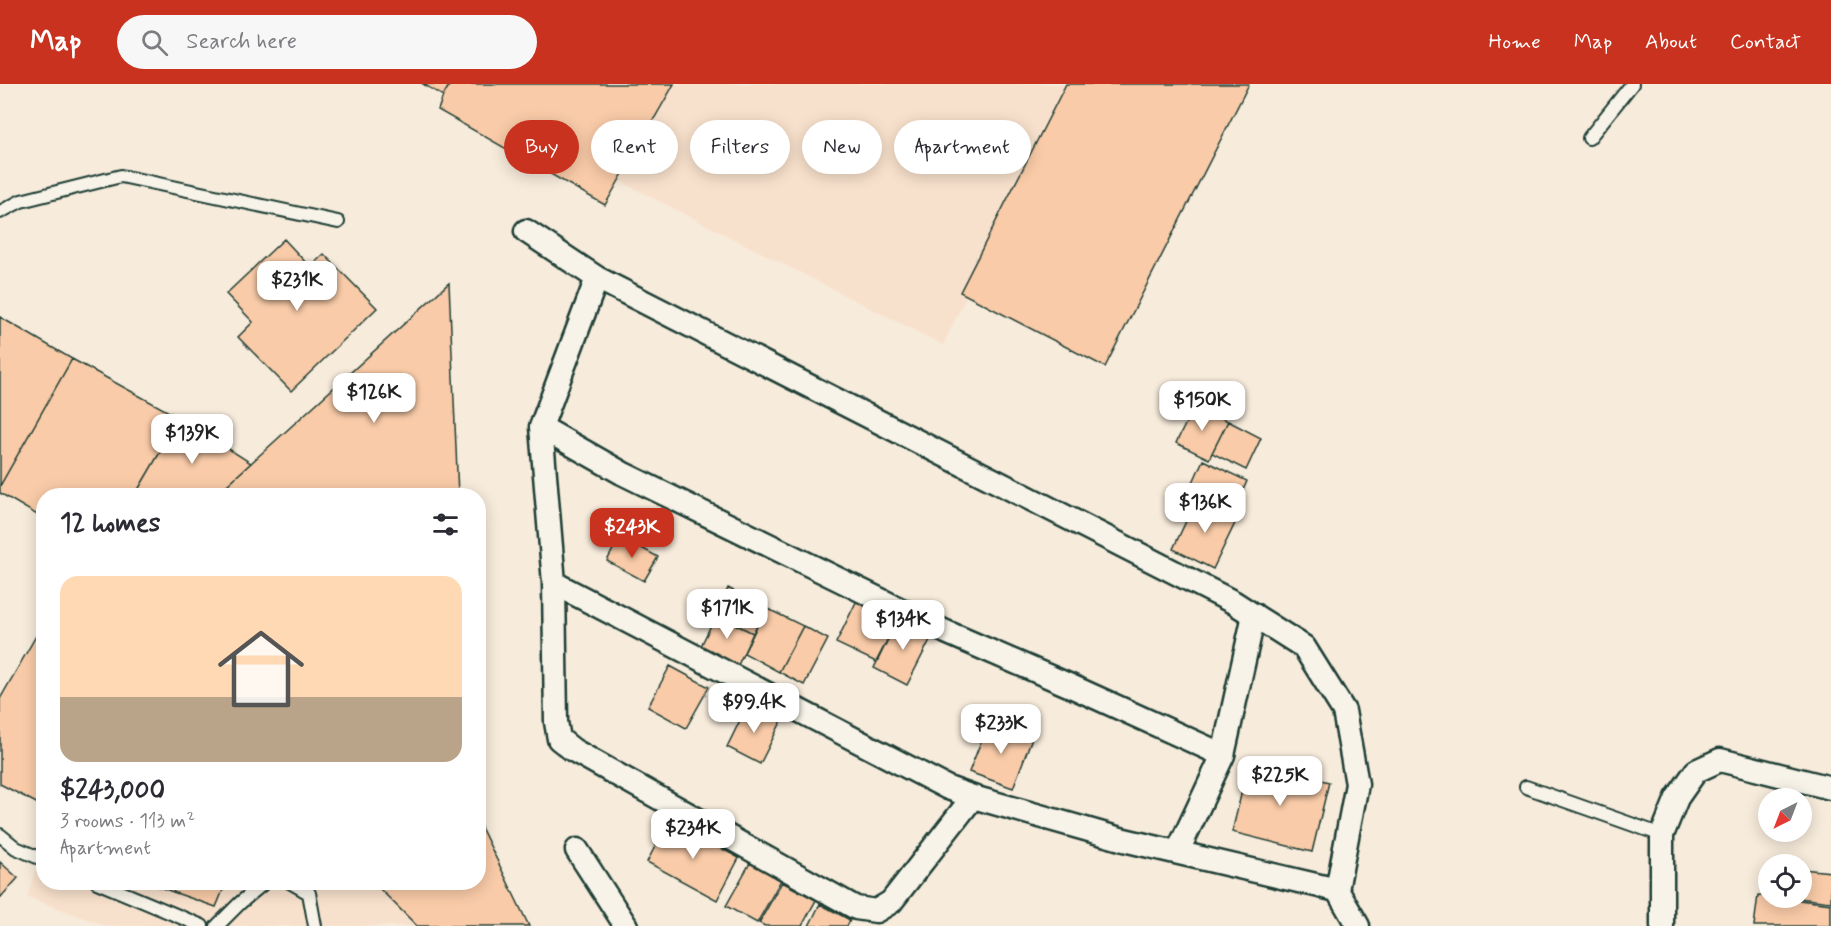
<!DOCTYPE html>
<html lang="en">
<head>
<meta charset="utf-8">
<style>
  body { margin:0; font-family:Mynerve,sans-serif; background:#f7f7f7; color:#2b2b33; height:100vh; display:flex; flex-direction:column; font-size:22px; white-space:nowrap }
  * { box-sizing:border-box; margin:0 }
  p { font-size:20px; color:#7c7c81 }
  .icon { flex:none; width:33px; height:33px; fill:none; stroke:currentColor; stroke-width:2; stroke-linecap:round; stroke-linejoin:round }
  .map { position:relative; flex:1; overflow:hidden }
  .sheet { position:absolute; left:36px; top:404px; width:450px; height:402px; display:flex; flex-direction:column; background:#fff; border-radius:24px; box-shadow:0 3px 15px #0003 }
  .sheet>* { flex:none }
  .guide { position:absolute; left:504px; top:36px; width:570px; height:54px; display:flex; gap:12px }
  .needle { width:39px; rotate:222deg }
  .buttons { position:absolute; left:1758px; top:704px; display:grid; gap:12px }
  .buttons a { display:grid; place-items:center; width:54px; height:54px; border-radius:50%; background:#fff; box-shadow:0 3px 15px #0003; font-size:30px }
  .price { position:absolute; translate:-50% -51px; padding:0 14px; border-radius:12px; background:#fff; color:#222; font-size:20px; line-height:39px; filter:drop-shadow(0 2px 3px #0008) }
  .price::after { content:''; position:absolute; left:50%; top:36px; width:18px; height:14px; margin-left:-9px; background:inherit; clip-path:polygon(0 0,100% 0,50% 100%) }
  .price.current { background:#c8321e; color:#fff }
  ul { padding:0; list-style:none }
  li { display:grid; align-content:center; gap:12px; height:318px; padding:0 24px }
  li+li { border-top:2px solid #e1e1e2 }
  li span { display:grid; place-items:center; height:186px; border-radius:18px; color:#555 }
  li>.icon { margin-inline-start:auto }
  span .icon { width:108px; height:108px; fill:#fffc; stroke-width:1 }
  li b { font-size:26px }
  h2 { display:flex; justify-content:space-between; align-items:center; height:72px; padding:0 24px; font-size:26px }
  .pill { padding:0 21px; border-radius:27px; background:#fff; box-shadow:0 3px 15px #0003; font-size:21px; line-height:54px }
  .pill.current { background:#c8321e; color:#fff }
  header { display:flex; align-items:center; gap:36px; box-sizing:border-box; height:84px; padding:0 30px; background:#c8321e; color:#fff }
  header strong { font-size:28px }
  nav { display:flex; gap:33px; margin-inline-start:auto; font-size:21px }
  .search { width:420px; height:54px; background:#f7f7f7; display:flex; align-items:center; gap:15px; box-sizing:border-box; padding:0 21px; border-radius:33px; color:#7c7c81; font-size:22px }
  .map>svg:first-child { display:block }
  .built { fill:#f8e1cc }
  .building { fill:#f9cba8; stroke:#1f3d34; stroke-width:1.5 }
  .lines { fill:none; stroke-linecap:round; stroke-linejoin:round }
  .service-casing { stroke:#1f3d34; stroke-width:16 }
  .minor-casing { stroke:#1f3d34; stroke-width:27 }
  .service { stroke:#f7f3e8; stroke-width:12 }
  .minor { stroke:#f7f3e8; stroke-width:22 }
</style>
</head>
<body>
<header>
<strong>Map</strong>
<div class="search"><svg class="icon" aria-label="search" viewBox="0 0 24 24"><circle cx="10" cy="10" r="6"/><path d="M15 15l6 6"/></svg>Search here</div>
<nav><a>Home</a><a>Map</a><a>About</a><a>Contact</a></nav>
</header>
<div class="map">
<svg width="1831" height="842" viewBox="0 0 1831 842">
  <rect width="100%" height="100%" fill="#f7ebdb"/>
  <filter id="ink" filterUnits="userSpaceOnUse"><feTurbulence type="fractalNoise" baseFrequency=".0167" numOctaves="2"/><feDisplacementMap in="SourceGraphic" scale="12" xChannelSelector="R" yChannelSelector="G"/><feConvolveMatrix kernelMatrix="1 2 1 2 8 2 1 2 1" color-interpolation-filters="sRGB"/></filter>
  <g filter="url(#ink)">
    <!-- built -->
    <path class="built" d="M428,0h641l-126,261z
      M43,764l1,34h434l49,44h-421l-79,-29z"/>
    <!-- building -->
    <path class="building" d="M423,0h27l-7,12z
      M450,0h224l-69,121 -167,-95 5,-14z
      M1066,0h183l-144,283 -145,-75z
      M284,155l26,28 14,-13 53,54 -86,83 -53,-54 15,-15 -27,-28z
      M449,199l9,212h-242l35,-32z
      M0,233l72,42 -72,127z
      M72,275l108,59 -45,77h-91v24l-44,-26v-7z
      M1195,321l33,16 -19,38 -33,-16z
      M180,334l71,45 -35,32h-81z
      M1228,337l33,17 -15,32 -34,-17z
      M1203,376l44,21 -12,28 -45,-20z
      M1196,416l41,19 -24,50 -40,-20z
      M620,452l38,21 -14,24 -37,-20z
      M728,504l38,20 -13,25 -37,-18z
      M861,508l38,25 -23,45 -40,-19z
      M766,524l37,18 -24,46 -35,-19z
      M716,531l37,18 -15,32 -38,-17z
      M899,533l34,17 -26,51 -33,-17z
      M44,538v185l-44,-23v-85z
      M803,542l25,13 -24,46 -25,-13z
      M670,582l39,21 -23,41 -38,-21z
      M748,620l34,16 -22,44 -33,-17z
      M989,637l43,17 -19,50 -44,-16z
      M1249,678l80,20 -17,70 -80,-20z
      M669,736l70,38 -22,42 -70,-38z
      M478,737l51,105h-112l-44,-44h105z
      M0,778l18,16 -18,20z
      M750,779l31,17 -24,43 -31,-17z
      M1802,785l29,3v30l-33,-4 4,-1z
      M146,798h31l-4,10z
      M177,798h48l1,1 -10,24 -43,-15z
      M782,798l34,18 -14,26h-37l-6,-3z
      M1758,811l73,9v22h-77z
      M820,820l30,16 -3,6h-38z"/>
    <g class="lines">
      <defs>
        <path id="service" d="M1589,54l43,-54
          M0,128l21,-11 100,-25 217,46
          M1526,703l136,48
          M0,751l16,13 28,12
          M97,798l105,44
          M290,798l19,11 6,33
          M217,842l23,-23 25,-21"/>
        <path id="minor" d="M526,147l71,47 636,324 71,45 40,64 13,73 -20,106 21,36
          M597,194l-56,149 13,156 2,139 3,17 14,11 283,158 20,3 15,-9 82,-105
          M541,343l81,46 324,159 127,55 150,68
          M554,499l394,205 25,9 151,43 213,50
          M577,766l49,76
          M1178,767l45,-96 31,-140
          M1662,842v-91l15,-37 19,-27 24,-11 111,28"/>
      </defs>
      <!-- service casing -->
      <use href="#service" class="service-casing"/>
      <!-- minor casing -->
      <use href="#minor" class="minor-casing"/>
      <!-- service -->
      <use href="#service" class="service"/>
      <!-- minor -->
      <use href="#minor" class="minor"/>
    </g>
  </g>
</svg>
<div class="buttons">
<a><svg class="needle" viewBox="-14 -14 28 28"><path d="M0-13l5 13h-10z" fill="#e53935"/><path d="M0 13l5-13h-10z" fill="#7c7c81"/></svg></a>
<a><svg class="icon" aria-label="locate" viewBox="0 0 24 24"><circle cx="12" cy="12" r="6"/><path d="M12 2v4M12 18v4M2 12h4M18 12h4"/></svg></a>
</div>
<b class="price" style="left:297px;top:228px">$231K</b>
<b class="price" style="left:374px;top:340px">$126K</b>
<b class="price" style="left:1202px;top:348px">$150K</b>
<b class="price" style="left:192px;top:381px">$139K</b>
<b class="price" style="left:1205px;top:450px">$136K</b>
<b class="price current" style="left:632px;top:475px">$243K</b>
<b class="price" style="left:727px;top:556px">$171K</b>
<b class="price" style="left:903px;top:567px">$134K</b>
<b class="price" style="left:754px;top:650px">$99.4K</b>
<b class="price" style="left:1001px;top:671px">$233K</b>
<b class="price" style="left:1280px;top:723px">$225K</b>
<b class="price" style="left:693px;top:776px">$234K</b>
<div class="guide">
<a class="pill current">Buy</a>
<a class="pill">Rent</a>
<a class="pill">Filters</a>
<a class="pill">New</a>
<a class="pill">Apartment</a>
</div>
<section class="sheet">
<h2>12 homes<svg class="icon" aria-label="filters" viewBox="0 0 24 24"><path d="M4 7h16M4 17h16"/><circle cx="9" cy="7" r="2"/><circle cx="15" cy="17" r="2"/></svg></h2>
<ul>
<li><span style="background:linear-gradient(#ffd9b3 65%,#b9a48a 0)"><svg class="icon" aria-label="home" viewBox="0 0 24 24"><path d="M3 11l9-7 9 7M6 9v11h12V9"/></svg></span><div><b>$243,000</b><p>3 rooms · 113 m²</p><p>Apartment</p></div></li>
</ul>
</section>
</div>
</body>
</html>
